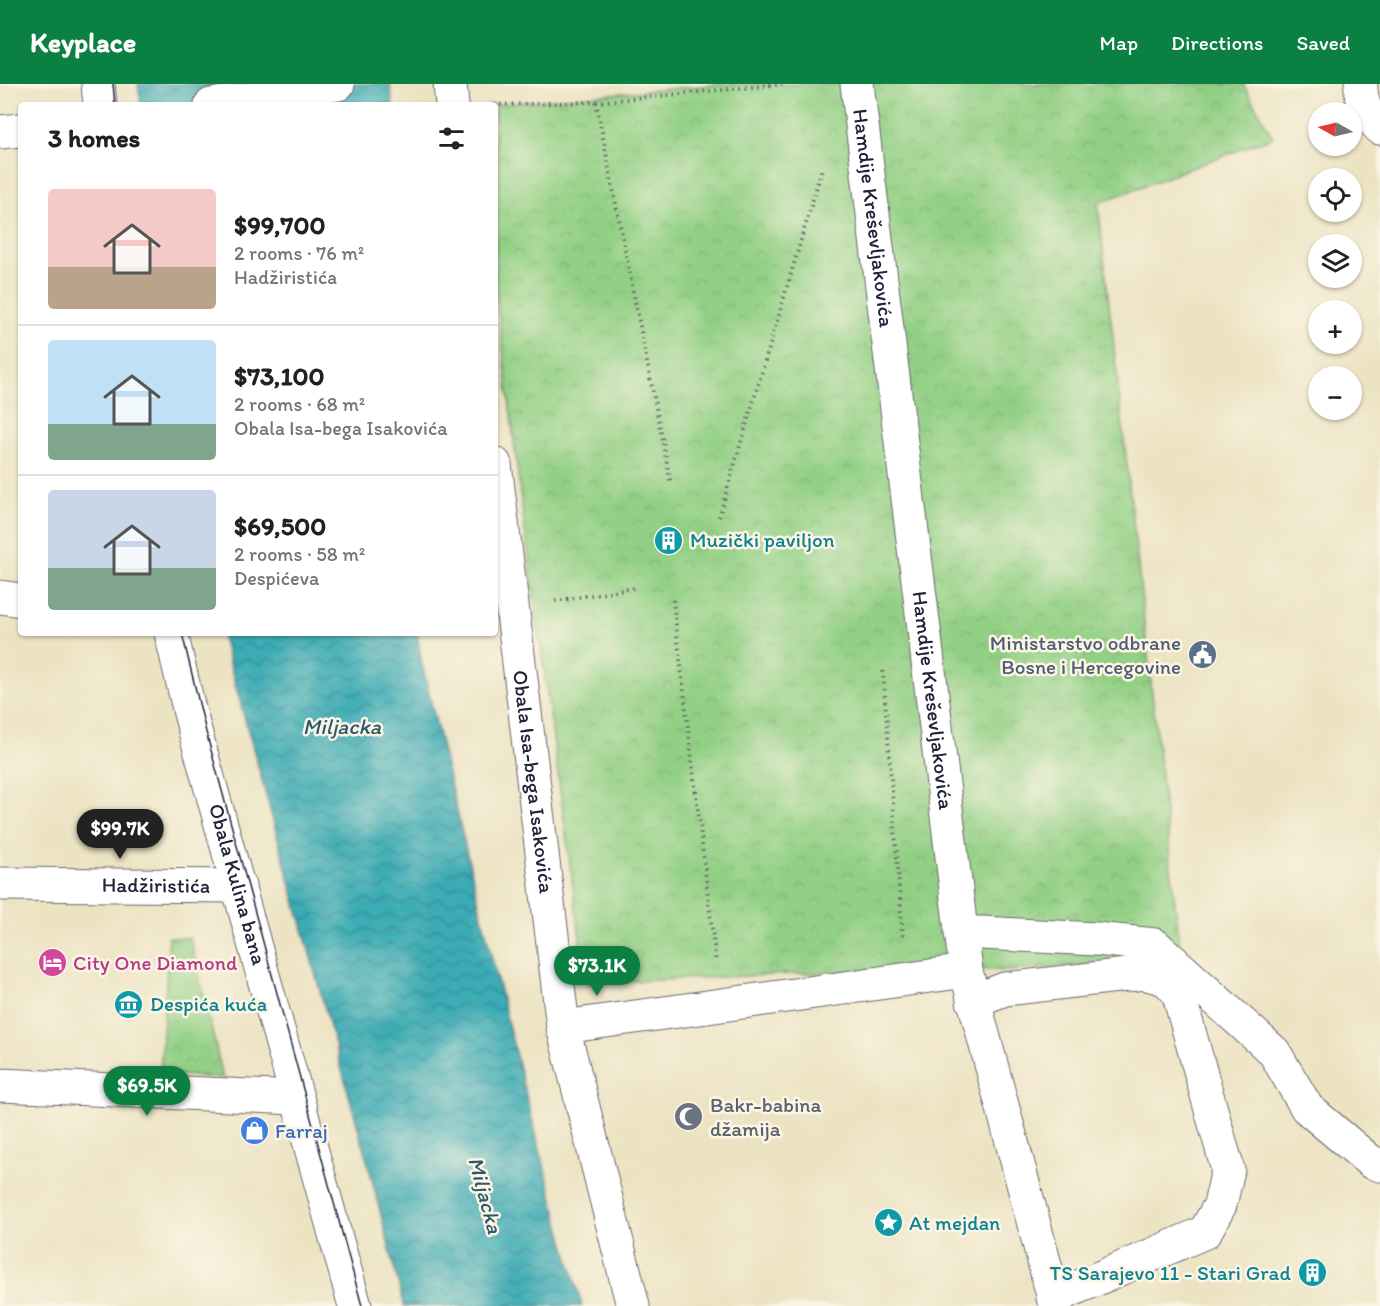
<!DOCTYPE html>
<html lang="en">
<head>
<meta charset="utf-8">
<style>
  body { margin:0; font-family:Itim,sans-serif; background:#f6f6f6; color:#202124; height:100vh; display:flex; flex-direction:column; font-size:22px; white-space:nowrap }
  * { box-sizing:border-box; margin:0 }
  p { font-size:20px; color:#757577 }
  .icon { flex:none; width:33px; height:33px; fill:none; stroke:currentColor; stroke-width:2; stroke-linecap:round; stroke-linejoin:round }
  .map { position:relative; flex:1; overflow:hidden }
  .panel { position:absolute; left:18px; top:18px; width:480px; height:534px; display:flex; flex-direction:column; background:#fff; border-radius:6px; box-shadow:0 2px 4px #0004 }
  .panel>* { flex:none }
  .needle { width:39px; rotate:278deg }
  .buttons { position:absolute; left:1308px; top:18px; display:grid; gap:12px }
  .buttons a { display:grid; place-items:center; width:54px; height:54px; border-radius:50%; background:#fff; box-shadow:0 2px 4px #0004; font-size:30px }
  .price { position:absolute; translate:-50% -51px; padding:0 14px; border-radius:21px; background:#0b8043; color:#fff; font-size:20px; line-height:39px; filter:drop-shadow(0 2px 3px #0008) }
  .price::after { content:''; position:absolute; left:50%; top:36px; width:18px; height:14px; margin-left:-9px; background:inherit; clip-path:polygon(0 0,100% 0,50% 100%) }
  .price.selected { background:#222; color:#fff }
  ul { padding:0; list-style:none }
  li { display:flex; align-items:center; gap:18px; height:150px; padding:0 30px }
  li+li { border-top:2px solid #e0e0e0 }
  li span { display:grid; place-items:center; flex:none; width:168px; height:120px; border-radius:6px; color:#555 }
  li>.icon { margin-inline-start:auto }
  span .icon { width:72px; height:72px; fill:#fffc; stroke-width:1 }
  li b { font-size:26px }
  h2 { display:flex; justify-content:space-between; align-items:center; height:72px; padding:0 30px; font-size:26px }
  header { display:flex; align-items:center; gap:36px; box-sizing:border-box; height:84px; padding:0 30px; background:#0b8043; color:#fff }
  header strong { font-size:28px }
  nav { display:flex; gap:33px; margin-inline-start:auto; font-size:21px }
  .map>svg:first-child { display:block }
  .park { fill:url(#park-crowns); stroke:#5a7960; stroke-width:1.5 }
  .water { fill:url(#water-waves); stroke:#2e6678; stroke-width:1.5 }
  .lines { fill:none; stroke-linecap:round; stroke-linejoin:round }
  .minor-casing { stroke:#69666a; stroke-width:35 }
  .major-casing { stroke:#69666a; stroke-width:35 }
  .path { stroke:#69666a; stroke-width:4; stroke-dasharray:1.5 4.5; stroke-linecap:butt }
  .minor { stroke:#fff; stroke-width:33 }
  .major { stroke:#fff; stroke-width:33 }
  .tram { stroke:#22223b; stroke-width:1.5 }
  .labels { text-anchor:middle; stroke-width:5; stroke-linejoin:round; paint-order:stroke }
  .street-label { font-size:21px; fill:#22223b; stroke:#fcf5e5 }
  .culture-label { font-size:21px; fill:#0d838f; stroke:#fcf5e5; text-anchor:start }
  .service-label { font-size:21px; fill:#4e5e75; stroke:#fcf5e5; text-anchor:end }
  .hotel-label { font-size:21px; fill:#b23c85; stroke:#fcf5e5; text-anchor:start }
  .worship-label { font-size:21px; fill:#5b616d; stroke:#fcf5e5; text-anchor:start }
  .shop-label { font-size:21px; fill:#366cbe; stroke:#fcf5e5; text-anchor:start }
  .water-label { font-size:22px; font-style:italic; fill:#2c596b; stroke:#fcf5e5 }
</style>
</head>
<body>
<header>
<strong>Keyplace</strong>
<nav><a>Map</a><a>Directions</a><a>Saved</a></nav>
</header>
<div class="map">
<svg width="1380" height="1222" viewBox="0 0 1380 1222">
  <defs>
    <pattern id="park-crowns" width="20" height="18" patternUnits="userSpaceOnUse" patternTransform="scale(1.5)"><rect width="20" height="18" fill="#93d085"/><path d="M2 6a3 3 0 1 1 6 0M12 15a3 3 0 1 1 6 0" fill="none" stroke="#7eb274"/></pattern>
    <pattern id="water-waves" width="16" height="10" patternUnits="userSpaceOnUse" patternTransform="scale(1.5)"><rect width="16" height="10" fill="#3aabb4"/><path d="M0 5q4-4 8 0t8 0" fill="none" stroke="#308b94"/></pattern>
  </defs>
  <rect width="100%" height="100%" fill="#fcf5e5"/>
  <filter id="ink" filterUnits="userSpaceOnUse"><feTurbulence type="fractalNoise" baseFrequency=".0167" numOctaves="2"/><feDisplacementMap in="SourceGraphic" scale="12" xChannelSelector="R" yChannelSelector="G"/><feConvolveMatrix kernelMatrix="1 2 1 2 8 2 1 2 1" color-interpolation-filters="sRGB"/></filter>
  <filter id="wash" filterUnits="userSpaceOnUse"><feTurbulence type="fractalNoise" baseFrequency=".008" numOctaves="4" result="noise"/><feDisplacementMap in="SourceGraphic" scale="24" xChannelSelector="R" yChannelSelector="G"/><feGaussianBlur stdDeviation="1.35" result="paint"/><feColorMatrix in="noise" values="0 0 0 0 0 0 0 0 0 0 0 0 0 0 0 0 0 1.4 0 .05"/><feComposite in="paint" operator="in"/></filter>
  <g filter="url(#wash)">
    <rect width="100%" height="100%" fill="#ece3c2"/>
    <!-- park -->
    <path class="park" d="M723,0h520l30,53 -175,66 83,754 -175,14 -57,-4 -363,16 -64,-475 -27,-225v-178h-8z
      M169,853l21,1 33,140 -63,-4z"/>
    <!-- water -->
    <path class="water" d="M138,0h252l3,21h-252z
      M221,549h196l4,26c51,216 101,433 161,647h-178l-36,-142z"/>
  </g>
  <g filter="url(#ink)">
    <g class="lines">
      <defs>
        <g id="minor">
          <path d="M450,0l2,21"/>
          <path d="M1361,0c-1,19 6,31 19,44"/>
          <path d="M211,21l127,-21"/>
          <path d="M0,48l21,-2"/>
          <path id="s1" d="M495,380l68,563"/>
          <path d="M0,513l21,3"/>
          <path id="s2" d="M0,800l239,2"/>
          <path d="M961,849h20l115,6 59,6 119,107 33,56 64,54 9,3"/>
          <path d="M973,917l32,-12 139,-16 22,6 12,13 50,178 -8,35 -15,27 -152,66"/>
          <path d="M0,1001l296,13"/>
          <path d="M633,1222l-70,-279 403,-56"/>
        </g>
        <g id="major">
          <path d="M98,0l2,21"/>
          <path id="s3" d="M857,0l109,887 90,335"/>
          <path id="s4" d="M171,549l19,80 165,593"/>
        </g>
      </defs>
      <!-- minor casing -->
      <use href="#minor" class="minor-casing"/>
      <!-- major casing -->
      <use href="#major" class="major-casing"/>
      <!-- path -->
      <path class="path" d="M596,18l75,382
        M494,21l102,-3 186,-18
        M719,433l103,-348
        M673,516l43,363
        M555,517l79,-13
        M883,587l20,267"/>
      <!-- minor -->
      <use href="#minor" class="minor"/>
      <!-- major -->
      <use href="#major" class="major"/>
      <!-- tram -->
      <path class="tram" d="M113,0l2,21
        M182,549l24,99 156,574"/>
    </g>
  </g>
  <!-- icons -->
  <defs>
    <symbol id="building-disc" viewBox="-11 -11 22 22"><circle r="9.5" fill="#0f9aa8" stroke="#fcf5e5"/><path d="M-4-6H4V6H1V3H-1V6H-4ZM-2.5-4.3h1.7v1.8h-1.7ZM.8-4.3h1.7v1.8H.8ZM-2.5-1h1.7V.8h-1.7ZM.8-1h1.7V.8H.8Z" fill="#fff"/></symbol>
    <symbol id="civic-disc" viewBox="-11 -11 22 22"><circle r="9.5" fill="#5c6f8a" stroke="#fcf5e5"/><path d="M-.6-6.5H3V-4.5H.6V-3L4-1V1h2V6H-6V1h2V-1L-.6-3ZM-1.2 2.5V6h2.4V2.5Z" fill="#fff"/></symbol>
    <symbol id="hotel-disc" viewBox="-11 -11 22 22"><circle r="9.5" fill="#d1479c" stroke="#fcf5e5"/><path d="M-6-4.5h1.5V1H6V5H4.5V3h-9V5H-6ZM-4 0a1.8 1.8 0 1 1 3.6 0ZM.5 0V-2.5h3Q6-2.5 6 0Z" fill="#fff"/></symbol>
    <symbol id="museum-disc" viewBox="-11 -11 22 22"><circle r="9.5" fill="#0f9aa8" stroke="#fcf5e5"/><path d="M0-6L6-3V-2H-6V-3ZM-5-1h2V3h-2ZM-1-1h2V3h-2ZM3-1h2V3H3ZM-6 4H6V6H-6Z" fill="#fff"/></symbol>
    <symbol id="mosque-disc" viewBox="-11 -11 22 22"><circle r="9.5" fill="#6b7280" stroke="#fcf5e5"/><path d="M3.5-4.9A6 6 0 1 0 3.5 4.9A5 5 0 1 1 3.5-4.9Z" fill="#fff"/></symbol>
    <symbol id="shop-disc" viewBox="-11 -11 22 22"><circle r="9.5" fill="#3f7fe0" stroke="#fcf5e5"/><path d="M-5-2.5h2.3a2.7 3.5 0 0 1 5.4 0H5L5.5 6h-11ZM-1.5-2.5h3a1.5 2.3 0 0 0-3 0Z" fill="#fff"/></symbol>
    <symbol id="sight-disc" viewBox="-11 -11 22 22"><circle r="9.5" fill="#0f9aa8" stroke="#fcf5e5"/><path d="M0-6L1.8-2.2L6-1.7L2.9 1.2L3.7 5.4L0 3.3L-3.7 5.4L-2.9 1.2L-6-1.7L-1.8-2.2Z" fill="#fff"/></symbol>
  </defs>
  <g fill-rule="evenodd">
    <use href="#building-disc" x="652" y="440" width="33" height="33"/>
    <use href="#civic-disc" x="1186" y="554" width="33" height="33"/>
    <use href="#hotel-disc" x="36" y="862" width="33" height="33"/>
    <use href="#museum-disc" x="112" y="904" width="33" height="33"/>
    <use href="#mosque-disc" x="672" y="1016" width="33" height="33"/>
    <use href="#shop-disc" x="238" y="1030" width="33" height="33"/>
    <use href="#sight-disc" x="872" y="1122" width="33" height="33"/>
    <use href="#building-disc" x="1296" y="1172" width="33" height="33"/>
  </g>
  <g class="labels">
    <!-- street labels -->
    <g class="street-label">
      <text dy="7" stroke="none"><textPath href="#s3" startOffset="135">Hamdije Kreševljakovića</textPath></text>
      <text dy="7" stroke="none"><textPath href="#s3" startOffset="621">Hamdije Kreševljakovića</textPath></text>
      <text dy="7" stroke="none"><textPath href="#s1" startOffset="320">Obala Isa-bega Isakovića</textPath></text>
      <text dy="7" stroke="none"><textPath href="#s4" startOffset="260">Obala Kulina bana</textPath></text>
      <text dy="7" stroke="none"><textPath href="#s2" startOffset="156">Hadžiristića</textPath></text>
    </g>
    <!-- culture labels -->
    <g class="culture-label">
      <text x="690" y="463">Muzički paviljon</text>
      <text x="150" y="927">Despića kuća</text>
      <text x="909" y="1146">At mejdan</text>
      <text x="1291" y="1196" text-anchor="end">TS Sarajevo 11 - Stari Grad</text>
    </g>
    <!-- service labels -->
    <g class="service-label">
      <text x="1181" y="566">Ministarstvo odbrane<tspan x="1181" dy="24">Bosne i Hercegovine</tspan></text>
    </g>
    <!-- hotel labels -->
    <g class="hotel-label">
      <text x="73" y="886">City One Diamond</text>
    </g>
    <!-- worship labels -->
    <g class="worship-label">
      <text x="710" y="1028">Bakr-babina<tspan x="710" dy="24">džamija</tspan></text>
    </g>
    <!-- shop labels -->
    <g class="shop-label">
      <text x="275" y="1054">Farraj</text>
    </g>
    <!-- water labels -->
    <g class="water-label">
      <text x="342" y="650">Miljacka</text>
      <text transform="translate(486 1111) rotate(75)" y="8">Miljacka</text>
    </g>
  </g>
</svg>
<div class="buttons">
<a><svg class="needle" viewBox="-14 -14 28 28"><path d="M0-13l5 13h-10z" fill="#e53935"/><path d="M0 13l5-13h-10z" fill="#757577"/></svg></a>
<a><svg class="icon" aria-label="locate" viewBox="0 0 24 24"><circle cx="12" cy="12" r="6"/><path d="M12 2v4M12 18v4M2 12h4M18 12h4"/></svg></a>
<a><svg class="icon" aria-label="layers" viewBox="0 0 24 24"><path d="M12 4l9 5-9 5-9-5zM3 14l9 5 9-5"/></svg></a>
<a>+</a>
<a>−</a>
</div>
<b class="price selected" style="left:120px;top:776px">$99.7K</b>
<b class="price" style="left:597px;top:913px">$73.1K</b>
<b class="price" style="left:147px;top:1033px">$69.5K</b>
<section class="panel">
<h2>3 homes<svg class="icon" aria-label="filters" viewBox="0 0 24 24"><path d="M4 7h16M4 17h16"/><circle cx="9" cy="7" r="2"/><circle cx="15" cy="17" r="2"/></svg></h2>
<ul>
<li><span style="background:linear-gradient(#f6c9c9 65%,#b9a48a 0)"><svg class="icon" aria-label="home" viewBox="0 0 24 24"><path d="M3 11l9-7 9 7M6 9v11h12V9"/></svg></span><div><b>$99,700</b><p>2 rooms · 76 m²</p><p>Hadžiristića</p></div></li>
<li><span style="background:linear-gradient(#bfe0f5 70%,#7fa58c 0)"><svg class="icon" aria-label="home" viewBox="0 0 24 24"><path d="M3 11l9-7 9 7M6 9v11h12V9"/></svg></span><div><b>$73,100</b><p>2 rooms · 68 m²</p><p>Obala Isa-bega Isakovića</p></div></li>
<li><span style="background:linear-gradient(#c9d6e8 65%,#7fa58c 0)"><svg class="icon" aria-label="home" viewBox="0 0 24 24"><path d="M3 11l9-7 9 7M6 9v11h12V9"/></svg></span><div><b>$69,500</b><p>2 rooms · 58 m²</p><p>Despićeva</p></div></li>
</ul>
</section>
</div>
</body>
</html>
